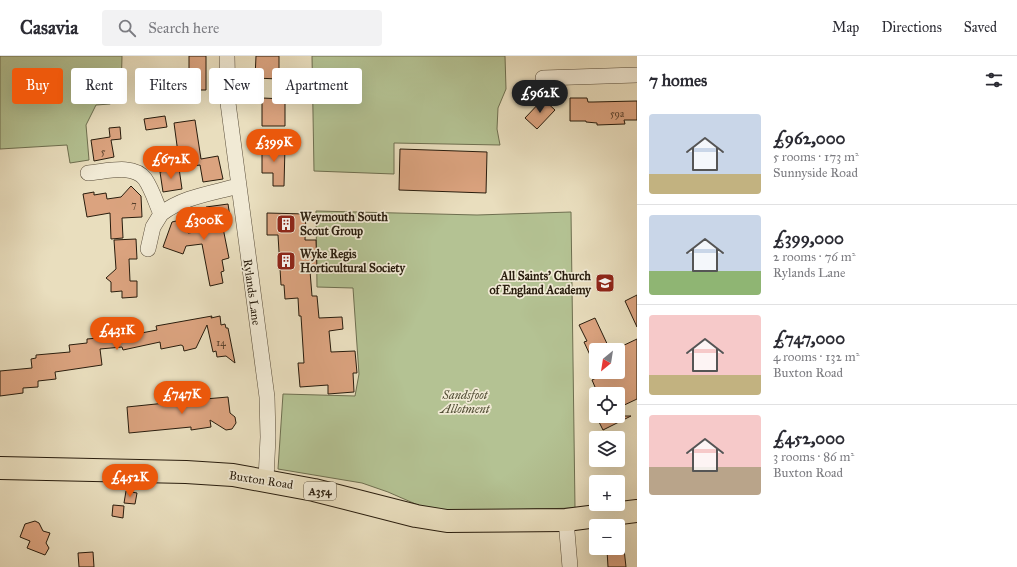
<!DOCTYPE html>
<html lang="en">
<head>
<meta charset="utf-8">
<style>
  body { margin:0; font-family:"IM FELL Great Primer",serif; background:#f2f2f3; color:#2b2b33; height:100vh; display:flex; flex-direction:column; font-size:15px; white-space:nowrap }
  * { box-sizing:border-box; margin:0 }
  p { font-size:13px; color:#7c7c81 }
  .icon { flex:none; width:22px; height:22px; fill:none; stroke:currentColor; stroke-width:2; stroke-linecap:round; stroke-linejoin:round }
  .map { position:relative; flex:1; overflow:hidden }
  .sheet { display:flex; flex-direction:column; background:#fff; width:380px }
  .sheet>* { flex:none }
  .guide { position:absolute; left:12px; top:12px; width:380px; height:36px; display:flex; gap:8px }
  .needle { width:26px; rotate:210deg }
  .fabs { position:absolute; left:589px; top:287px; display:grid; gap:8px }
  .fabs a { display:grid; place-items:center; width:36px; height:36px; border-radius:4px; background:#fff; box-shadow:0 4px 16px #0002; font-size:20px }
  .price { position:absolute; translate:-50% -34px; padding:0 9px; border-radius:14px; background:#ea580c; color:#fff; font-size:13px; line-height:26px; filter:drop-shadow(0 1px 2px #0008) }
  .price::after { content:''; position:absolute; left:50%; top:24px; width:12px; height:9px; margin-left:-6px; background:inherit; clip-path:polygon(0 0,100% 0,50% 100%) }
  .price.active { background:#222; color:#fff }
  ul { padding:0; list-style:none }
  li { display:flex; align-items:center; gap:12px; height:100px; padding:0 12px }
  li+li { border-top:1px solid #e1e1e2 }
  li span { display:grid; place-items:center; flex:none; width:112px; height:80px; border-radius:4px; color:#555 }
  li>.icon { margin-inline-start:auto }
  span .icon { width:48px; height:48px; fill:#fffc; stroke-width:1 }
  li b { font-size:17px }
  h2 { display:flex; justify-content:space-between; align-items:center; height:48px; padding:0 12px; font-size:17px }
  .chip { padding:0 14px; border-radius:4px; background:#fff; box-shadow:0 4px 16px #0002; font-size:14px; line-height:36px }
  .chip.active { background:#ea580c; color:#fff }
  header { display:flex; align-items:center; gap:24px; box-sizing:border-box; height:56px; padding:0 20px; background:#fff; border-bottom:1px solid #e1e1e2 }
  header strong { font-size:19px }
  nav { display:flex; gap:22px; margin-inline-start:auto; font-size:14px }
  .search { width:280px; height:36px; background:#f2f2f3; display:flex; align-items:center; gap:10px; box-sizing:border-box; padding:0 14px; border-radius:4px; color:#7c7c81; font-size:15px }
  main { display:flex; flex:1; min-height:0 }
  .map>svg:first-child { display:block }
  .green { fill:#b4c293; stroke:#6e6f50 }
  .building { fill:#dba37f; stroke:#281c0d }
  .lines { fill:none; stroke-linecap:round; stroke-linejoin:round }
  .street-casing { stroke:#584c39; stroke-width:16 }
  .highway-casing { stroke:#281c0d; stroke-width:24 }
  .street { stroke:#f1ead5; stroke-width:15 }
  .highway { stroke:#e9debe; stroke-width:22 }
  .labels { text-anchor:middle; stroke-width:3.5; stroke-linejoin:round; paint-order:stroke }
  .number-label { font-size:10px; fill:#553e2a }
  .shield { fill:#f1ead5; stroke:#645a49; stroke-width:1 }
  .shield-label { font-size:11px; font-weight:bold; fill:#281c0d }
  .poi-label { font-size:12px; font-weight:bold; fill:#281c0d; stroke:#f1ead5; text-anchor:start }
  .street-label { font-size:12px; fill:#281c0d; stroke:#f1ead5 }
  .park-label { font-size:12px; font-style:italic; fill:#524e35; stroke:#f1ead5 }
</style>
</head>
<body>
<header>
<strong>Casavia</strong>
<div class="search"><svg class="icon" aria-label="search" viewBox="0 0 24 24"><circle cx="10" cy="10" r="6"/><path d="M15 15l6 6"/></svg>Search here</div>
<nav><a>Map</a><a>Directions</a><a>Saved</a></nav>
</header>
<main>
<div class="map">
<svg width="637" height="511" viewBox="0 0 637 511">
  <rect width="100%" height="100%" fill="#e9debe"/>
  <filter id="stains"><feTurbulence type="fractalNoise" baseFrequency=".005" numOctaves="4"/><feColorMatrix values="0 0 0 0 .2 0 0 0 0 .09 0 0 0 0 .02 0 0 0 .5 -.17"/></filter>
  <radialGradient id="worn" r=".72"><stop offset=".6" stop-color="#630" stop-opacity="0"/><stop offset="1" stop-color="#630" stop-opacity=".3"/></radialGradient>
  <!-- green -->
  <path class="green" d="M0,0h122l-1,40 -11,8 -14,1 -10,20 3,35 -19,3 -3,-18 -67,4z
    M312,0h193l1,33 -8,19 -1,21 3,16 -106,-2v31l-80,-3z
    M316,155l161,4 94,-3 4,296 -141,4 -46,-20 -26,-9 -84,-14 5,-75 72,2 4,-22 -6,-86 -36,-1z"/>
  <!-- building -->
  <path class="building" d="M189,0h17v34h-17z
    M256,0h23v23l-24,-1z
    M262,42l23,1v27h-23z
    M570,42h17l1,4h5l44,-1v19h-13l1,4 -28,1v-2l-11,-1v-1h-16z
    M543,43l12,11 -18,19 -12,-11z
    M165,60l2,11 -21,3 -2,-11z
    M195,64l6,39 17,-3 5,23 -20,3 -3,-17 -20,3 -6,-45z
    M120,71l1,12 -10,1 3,17 -20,4 -3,-21 19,-3 -1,-9z
    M262,90h23l-1,40h-11v-13h-11z
    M400,93l87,3 -1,41 -87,-3z
    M179,112l3,21 -19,3 -3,-20z
    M131,130l10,10 1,21 -20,1 1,20 -12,1 -1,-26 -23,4 -4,-23 11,-2v3l12,-2 1,6 14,-2z
    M228,148l2,13 -3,1 1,9 -5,1 6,30 -7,2 2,11 -3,1 2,11 -13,3 -8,-42 -16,2 -3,8 -20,-7 9,-25 12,-3 4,14 22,-3 -4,-23z
    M267,157l39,1 -1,26h11l1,31h-7l2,25h5l2,22 23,-1 1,12 -14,2 2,21 24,-1 2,22h-4l1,19 -26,2v-9l-28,2 -2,-24h6l-3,-47h-2l-1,-18 -13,1 -1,-14h-3l-3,-50h-11z
    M136,183l1,20h-8l1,22h7v16l-15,1v-7l-11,1v-10l-5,-4 10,-9 -2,-29z
    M637,239v32l-12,-26z
    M212,260l-1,2 9,-2 1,9 4,-1 1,4h2l7,35 -9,-7 -9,1 -1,-6 -3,1 -6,-27 -11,23 -12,3 -1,-5 -2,-1 -20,4 -1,-7 -37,8 -1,-3 -22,2 2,16 -47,7 1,7 -18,2v6l-15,1v5l-23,3v-25l32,-3 -1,-9 5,-1v-3l34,-3 -1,-7 18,-2v-4l21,-2 -1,-10 1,-1 16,-1v5l6,-1 1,6 26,-5 -1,-4z
    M595,262l15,32h-14v18l-12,-26 3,-1 -8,-16z
    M637,283v60l-19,9v-14h-20l-6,-14 8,-4 -2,-4h20v-24z
    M199,334l5,3 1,6 23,-2 2,16 5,4 1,6 -4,6 -6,1 -16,-10 1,7 -20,3v-3l-62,6 -2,-26 58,-6 8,-10z
    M596,360h35l-28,14z
    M126,435l11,2 -2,11 -11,-1z
    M113,449l11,1 -1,12 -11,-2z
    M35,465l4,2 4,8 7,2 -4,10 3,5 -4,7 -18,-7 3,-7 -10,-4 5,-13z
    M624,493l2,18h-18l-1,-17z
    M93,496l1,15h-15l-1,-14z"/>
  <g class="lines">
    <defs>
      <path id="street" d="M227,0l1,47 39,294 1,40 -2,43
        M543,22l94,-3
        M88,117c17,-1 45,-10 57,6 7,10 11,24 16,35l-8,13 -5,22
        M161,158c21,-17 52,-21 77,-28
        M566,464l4,47"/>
      <path id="highway" d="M0,412l186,4 47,3 81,15 102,26 31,5 119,-1 71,-9"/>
    </defs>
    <!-- street casing -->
    <use href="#street" class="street-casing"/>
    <!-- highway casing -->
    <use href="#highway" class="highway-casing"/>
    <!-- street -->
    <use href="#street" class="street"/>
    <!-- highway -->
    <use href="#highway" class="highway"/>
  </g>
  <!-- icons -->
  <defs>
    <symbol id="building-square" viewBox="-11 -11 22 22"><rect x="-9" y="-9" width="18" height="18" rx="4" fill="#8f2418" stroke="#f1ead5"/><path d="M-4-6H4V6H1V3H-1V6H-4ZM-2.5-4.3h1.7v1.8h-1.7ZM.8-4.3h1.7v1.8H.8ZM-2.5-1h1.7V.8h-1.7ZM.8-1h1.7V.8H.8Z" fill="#fff"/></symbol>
    <symbol id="school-square" viewBox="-11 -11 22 22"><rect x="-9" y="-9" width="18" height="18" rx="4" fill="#8f2418" stroke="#f1ead5"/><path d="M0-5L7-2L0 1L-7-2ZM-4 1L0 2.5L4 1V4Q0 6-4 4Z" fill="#fff"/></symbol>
  </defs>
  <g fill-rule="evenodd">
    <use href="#building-square" x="275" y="157" width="22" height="22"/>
    <use href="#building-square" x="275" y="194" width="22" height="22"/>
    <use href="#school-square" x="594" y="216" width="22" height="22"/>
  </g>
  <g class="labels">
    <!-- number labels -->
    <g class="number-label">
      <text x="617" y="61">59a</text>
      <text x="103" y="99">5</text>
      <text x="134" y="152">7</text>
      <text x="221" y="290">14</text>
    </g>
    <!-- shield labels -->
    <rect class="shield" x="304" y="426" width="32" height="18" rx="3"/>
    <g class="shield-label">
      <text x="320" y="439">A354</text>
    </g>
    <!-- poi labels -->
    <g class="poi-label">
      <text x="300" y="165">Weymouth South<tspan x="300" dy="14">Scout Group</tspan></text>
      <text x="300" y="202">Wyke Regis<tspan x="300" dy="14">Horticultural Society</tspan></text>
      <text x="591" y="224" text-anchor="end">All Saints' Church<tspan x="591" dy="14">of England Academy</tspan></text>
    </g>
    <!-- street labels -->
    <g class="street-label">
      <text transform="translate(252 236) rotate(82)" y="4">Rylands Lane</text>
      <text transform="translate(261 424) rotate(9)" y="4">Buxton Road</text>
    </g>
    <!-- park labels -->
    <g class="park-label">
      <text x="465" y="343">Sandsfoot<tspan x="465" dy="14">Allotment</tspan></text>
    </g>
  </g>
  <rect width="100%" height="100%" filter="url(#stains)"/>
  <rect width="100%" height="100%" fill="url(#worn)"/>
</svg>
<div class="fabs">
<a><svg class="needle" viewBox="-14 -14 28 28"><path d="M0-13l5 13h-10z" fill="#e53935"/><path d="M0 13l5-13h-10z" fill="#7c7c81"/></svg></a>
<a><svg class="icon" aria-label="locate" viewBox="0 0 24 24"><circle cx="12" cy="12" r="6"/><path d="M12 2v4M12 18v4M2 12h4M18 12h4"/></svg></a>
<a><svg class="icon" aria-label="layers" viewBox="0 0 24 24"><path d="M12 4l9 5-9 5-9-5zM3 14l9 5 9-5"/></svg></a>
<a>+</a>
<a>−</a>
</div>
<b class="price active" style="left:540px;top:58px">£962K</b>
<b class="price" style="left:274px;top:107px">£399K</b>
<b class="price" style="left:171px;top:124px">£672K</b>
<b class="price" style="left:204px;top:185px">£300K</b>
<b class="price" style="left:117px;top:295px">£431K</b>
<b class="price" style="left:182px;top:359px">£747K</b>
<b class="price" style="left:130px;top:442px">£452K</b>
<div class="guide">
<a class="chip active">Buy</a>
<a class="chip">Rent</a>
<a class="chip">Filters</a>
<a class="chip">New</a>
<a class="chip">Apartment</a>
</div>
</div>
<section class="sheet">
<h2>7 homes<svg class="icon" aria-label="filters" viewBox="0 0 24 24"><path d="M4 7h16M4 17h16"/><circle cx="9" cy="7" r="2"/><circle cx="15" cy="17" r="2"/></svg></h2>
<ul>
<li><span style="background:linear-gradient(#c9d6e8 75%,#c2b280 0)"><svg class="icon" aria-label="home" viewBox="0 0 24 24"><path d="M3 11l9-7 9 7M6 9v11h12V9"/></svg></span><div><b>£962,000</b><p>5 rooms · 173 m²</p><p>Sunnyside Road</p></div></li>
<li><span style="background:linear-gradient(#c9d6e8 70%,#8fb573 0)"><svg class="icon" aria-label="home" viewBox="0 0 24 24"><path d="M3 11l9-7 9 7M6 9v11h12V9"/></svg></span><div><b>£399,000</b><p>2 rooms · 76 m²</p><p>Rylands Lane</p></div></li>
<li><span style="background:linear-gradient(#f6c9c9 75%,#c2b280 0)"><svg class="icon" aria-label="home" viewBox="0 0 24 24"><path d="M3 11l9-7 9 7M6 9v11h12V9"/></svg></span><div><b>£747,000</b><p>4 rooms · 132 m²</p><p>Buxton Road</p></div></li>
<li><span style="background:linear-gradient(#f6c9c9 65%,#b9a48a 0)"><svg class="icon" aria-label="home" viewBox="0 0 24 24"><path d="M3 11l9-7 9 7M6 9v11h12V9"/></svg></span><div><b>£452,000</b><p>3 rooms · 86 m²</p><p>Buxton Road</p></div></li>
</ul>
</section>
</main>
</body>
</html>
